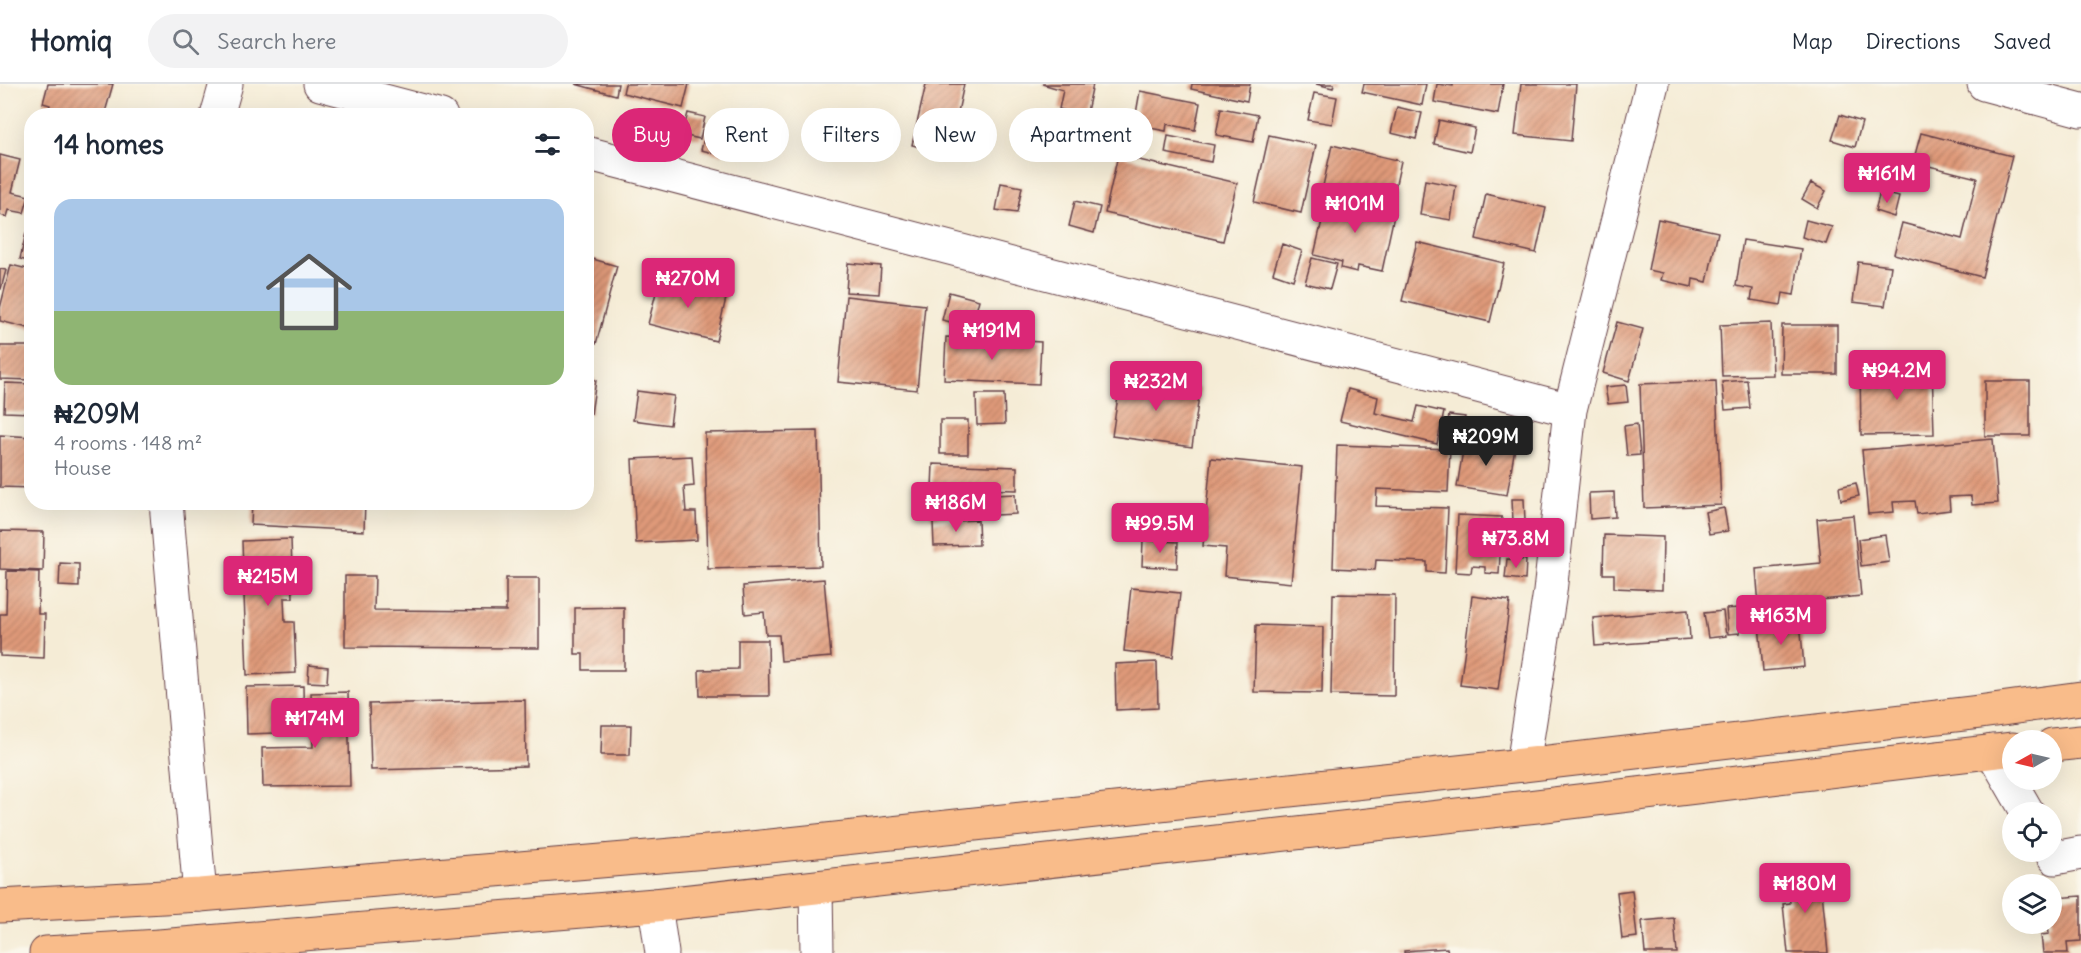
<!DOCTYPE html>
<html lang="en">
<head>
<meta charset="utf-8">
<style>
  body { margin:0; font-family:Delius,sans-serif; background:#f2f2f3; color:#1f2937; height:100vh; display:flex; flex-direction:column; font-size:22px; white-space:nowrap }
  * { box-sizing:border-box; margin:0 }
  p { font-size:20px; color:#747a83 }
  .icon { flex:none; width:33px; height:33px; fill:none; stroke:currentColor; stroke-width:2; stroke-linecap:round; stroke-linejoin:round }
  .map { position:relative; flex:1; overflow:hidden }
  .panel { position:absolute; left:24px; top:24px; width:570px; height:402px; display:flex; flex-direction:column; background:#fff; border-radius:24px; box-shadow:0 6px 24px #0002 }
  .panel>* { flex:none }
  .guide { position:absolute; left:612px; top:24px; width:570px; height:54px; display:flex; gap:12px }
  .needle { width:39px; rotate:262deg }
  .fabs { position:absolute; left:2002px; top:646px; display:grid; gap:12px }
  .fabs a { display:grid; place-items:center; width:60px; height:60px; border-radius:50%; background:#fff; box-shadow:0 6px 24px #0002; font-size:30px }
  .price { position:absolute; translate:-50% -51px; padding:0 14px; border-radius:6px; background:#db2777; color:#fff; font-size:20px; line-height:39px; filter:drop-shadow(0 2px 3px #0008) }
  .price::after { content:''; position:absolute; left:50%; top:36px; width:18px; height:14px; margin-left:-9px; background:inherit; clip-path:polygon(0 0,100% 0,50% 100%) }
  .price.on { background:#222; color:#fff }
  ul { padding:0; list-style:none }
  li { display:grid; align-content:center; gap:12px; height:318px; padding:0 30px }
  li+li { border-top:2px solid #e0e1e3 }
  li span { display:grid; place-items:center; height:186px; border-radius:18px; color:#555 }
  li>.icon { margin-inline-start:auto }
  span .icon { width:108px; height:108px; fill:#fffc; stroke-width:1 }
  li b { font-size:26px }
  h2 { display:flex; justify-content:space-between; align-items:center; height:72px; padding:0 30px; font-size:26px }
  .chip { padding:0 21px; border-radius:27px; background:#fff; box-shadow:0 6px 24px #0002; font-size:21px; line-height:54px }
  .chip.on { background:#db2777; color:#fff }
  header { display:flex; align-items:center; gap:36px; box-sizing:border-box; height:84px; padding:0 30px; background:#fff; border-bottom:2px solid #e0e1e3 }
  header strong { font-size:28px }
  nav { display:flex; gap:33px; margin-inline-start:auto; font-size:21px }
  .search { width:420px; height:54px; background:#f2f2f3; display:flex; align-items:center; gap:15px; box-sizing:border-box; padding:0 21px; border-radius:33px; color:#747a83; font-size:22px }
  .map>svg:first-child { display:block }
  .building { fill:url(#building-hatch) }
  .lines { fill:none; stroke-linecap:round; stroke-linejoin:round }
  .minor-casing { stroke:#643e45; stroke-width:35 }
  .major-casing { stroke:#643e45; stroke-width:35 }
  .minor { stroke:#fff; stroke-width:33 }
  .major { stroke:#f9bc8a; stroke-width:33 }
</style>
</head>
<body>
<header>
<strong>Homiq</strong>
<div class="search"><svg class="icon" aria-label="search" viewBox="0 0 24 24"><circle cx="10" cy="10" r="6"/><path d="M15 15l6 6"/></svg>Search here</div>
<nav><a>Map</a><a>Directions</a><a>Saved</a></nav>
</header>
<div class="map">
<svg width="2081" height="869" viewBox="0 0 2081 869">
  <defs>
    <pattern id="building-hatch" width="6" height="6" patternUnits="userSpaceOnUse" patternTransform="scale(1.5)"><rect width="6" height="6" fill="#df9a79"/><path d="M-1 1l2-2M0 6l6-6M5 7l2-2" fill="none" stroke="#b77d63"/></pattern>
  </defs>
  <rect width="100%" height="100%" fill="#fbf7ec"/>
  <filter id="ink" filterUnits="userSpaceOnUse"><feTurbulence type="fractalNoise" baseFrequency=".0167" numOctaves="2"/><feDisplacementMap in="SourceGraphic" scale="12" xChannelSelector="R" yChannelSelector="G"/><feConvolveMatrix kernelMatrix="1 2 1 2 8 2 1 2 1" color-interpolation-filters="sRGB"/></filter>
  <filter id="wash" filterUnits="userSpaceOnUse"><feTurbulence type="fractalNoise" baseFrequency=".008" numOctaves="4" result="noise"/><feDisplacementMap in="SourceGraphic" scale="24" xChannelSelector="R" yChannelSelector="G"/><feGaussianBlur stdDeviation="1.35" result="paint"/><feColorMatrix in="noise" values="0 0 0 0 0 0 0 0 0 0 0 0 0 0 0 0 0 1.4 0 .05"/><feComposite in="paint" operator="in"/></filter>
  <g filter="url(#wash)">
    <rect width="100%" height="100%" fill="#f5ecd6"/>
    <g id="blocks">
      <!-- building -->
      <path class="building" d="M48,0h65l-9,32h-57l3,-11 -7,-2z
        M575,0h43l-2,11z
        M625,0h64l-6,24 -60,-15z
        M926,0h38l-15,70 -37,-9z
        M1042,0h51l-7,32 -27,-7 4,-19z
        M1192,0h58l-3,17 -56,-12z
        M1316,0h18l-1,4z
        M1364,0h62l-4,21 -60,-13z
        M1437,0l16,2v-2h50l-5,30 -64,-12z
        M1521,0h55l-5,57 -56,-6z
        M1140,7l60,12 -5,27 -28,-6 -1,7 -32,-6z
        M1314,9l23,4 -5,27 -24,-4z
        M1397,23l25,6 -6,26 -25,-6z
        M1221,24l37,7 -5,27 -37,-7z
        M688,29l17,4 -5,22 -18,-4z
        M1840,31l22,7 -7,25 -23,-7z
        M1439,36l36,8 -5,24 -36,-8z
        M706,47l21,6 -5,18 -21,-5z
        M1921,49l91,23 -30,121 -88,-23 8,-31 60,16 15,-61 -64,-16z
        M1269,51l47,10 -15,68 -47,-11z
        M1168,52l46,9 -3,17 -46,-9z
        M1332,61l69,16 -9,41 -69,-16z
        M0,71l20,5 -8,32 17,4 -5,17 -15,-3 -2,7 -7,-2z
        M1118,71l119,28 -14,58 -118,-28z
        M1425,96l31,6 -5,34 -31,-5z
        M1001,99l21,4 -5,26 -21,-3z
        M1811,99l15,8 -9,17 -15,-9z
        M1880,108l19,5 -5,20 -19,-6z
        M1486,110l60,14 -10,45 -60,-14z
        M1328,111l67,16 -13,60 -24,-5 -1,6 -16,-4 1,-6 -28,-7z
        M1075,117l25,6 -6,26 -25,-7z
        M1658,135l60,13 -11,50 -14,-3 -1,8 -31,-7 2,-7 -15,-3z
        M1806,136l26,7 -6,17 -24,-7z
        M26,149l6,2v27l-12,-3z
        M1743,156l58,9 -7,46 -11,-2 -2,12 -30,-5 2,-11 -17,-3z
        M1417,158l87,21 -14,59 -88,-21z
        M1282,160l20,7 -9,29 -20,-7z
        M586,173l31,9 -21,78 -10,-3z
        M1312,174l25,6 -7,25 -25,-6z
        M1858,178l33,4 -6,40 -32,-4z
        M848,179l33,3 -2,28 -33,-2z
        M11,181l21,5v59l-32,-8v-13z
        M0,185l6,1 -5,19h-1z
        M660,193l67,17 -11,47 -68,-17z
        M949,208l30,8 -7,27 -30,-7z
        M846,212l79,9 -8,85 -79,-8z
        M1617,238l26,7 -14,52 -26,-8z
        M1771,239l2,52 -51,1 -2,-51z
        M1782,241h55v49h-56z
        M946,253l95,5 -2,42 -95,-4z
        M0,262h32v34l-32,-1z
        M1932,282l2,68 -73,1 -1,-68z
        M1121,293l79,11 -8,59 -80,-11z
        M586,294l10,2 -5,34 -5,-1z
        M1747,296l3,28 -25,2 -3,-28z
        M1716,297l5,124 -77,3 -4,-124z
        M1985,297h45v55h-45z
        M5,299l27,1v29l-28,-1z
        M1626,301l2,17 -20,2 -3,-17z
        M1348,305l30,8 -3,16 39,9 4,-16 26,6 -7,32 -97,-23z
        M637,307l37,5 -4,29 -37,-5z
        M976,310h28l1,30 -28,1z
        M1449,331l16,2 -5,30 -16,-3z
        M940,336h28v34h-28z
        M1475,338l15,3 -2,13 -15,-3z
        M1637,340l3,31 -13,1 -3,-30z
        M818,347l3,135 -113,3 -3,-136z
        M0,351l32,2v51l-32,-1z
        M1465,354l50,9 -8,48 -50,-8z
        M1993,355l5,64 -26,2 -1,-9 -22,1 1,13 -33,4 -2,-13 -22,1 1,10 -26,2 -6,-64z
        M1337,361l113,4 -2,43 -71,-3 -1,17 72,2 -3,65 -18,-1v-10l-51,-2 -1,10 -42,-2z
        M692,372l2,30 -10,1 2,25h10l1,28 -61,3 -4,-84z
        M1211,374l91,9 -11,116 -67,-7 2,-28 -23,-2z
        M933,380l84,3v23l-85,-2z
        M1856,399l3,13 -18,4 -2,-13z
        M1614,408l1,25 -25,2 -1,-26z
        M1015,410l1,20 -43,2 -1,-20z
        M964,412l1,19 -34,3 -2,-20z
        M1512,415h12l1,22 -12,1z
        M252,418h113l-1,29 -113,-6z
        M1724,424l4,23 -19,3 -4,-22z
        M1458,431l44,2 -3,57 -14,-1v-6l-13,-1 -1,7 -16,-1z
        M1853,431l8,81 -102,10 -3,-37 65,-6 -4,-44z
        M978,436l1,25 -45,1 -1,-24z
        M0,447l44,1 -1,39 -43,-2z
        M1604,451l59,2 -1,53 -48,-2v-14h-11z
        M1885,451l4,27 -28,4 -3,-27z
        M291,455l2,59h-9l1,24h9l2,51 -49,2 -5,-134z
        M1143,456l35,2 -1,26 -35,-2z
        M1507,475l19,1 -1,20 -20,-2z
        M60,479l19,1v23l-20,-1z
        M7,487l32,1 -1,42h7l-1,44 -44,-2v-42h6z
        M345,492h30l-1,34 132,1v-33h33v70l-194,-1z
        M824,495l7,78 -50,4 -2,-26h-13l-2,-23 -19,2 -2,-28z
        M1131,504l49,5 -7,64 -49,-6z
        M1333,510l62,1 -1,101 -63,-1z
        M1472,512l38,5 -12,89 -38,-5z
        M624,523v63h-41v-16h-8v-46z
        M1738,524l2,25 -12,1 -2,-25z
        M1688,526l2,29 -95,7 -2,-28z
        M1723,527l3,25 -18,2 -4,-25z
        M1800,537l4,46 -41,4 -4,-47z
        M1256,541l67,2 -1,66 -68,-1z
        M738,556h30l1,56h-69l-1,-26 39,-1z
        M1157,578l1,46 -42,2 -1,-46z
        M309,581l19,2 -1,16 -19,-1z
        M303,602l1,46 -57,2 -1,-47z
        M348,608l2,94 -87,1 -1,-39 51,-1 -2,-54z
        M525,616l1,66 -155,4 -2,-66z
        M602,641h29l-1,30h-29z
        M1820,787l8,82h-40l-5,-49 7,-1 -3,-29z
        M2052,799h2l1,15 26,-2v45l-14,1 1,11h-25l-2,-18 8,-1 -1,-10h4z
        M1632,806l5,47 -15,2 -5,-47z
        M1674,834l3,35h-32l-3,-32z
        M1447,864l1,5h-44v-2z"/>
    </g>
  </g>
  <g filter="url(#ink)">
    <use href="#blocks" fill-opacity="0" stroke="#643e45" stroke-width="1.5"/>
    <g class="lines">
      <defs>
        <path id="minor" d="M320,0l121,32
          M1984,0l97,26
          M217,32l9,-32
          M586,69l984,257
          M166,418l34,393
          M1992,667l36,62
          M1523,681l27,-173 20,-182 82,-326
          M2051,768l4,6 26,-5
          M816,804l1,65
          M655,821l7,48"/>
        <path id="major" d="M2052,661l29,-3
          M0,822l200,-11 542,-46 781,-84 449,-52 109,-15
          M46,869l113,-7 496,-41 882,-99 476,-57"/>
      </defs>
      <!-- minor casing -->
      <use href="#minor" class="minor-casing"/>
      <!-- major casing -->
      <use href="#major" class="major-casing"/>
      <!-- minor -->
      <use href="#minor" class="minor"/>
      <!-- major -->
      <use href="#major" class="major"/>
    </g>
  </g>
</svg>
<div class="fabs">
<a><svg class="needle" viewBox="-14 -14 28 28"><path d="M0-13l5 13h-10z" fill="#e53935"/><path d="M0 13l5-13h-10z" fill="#747a83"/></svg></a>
<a><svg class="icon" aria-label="locate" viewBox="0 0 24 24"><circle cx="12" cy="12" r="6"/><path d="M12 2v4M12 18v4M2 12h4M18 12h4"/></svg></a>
<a><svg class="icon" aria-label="layers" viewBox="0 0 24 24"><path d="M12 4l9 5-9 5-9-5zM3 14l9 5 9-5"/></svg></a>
</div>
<b class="price" style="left:1887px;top:120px">₦161M</b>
<b class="price" style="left:1355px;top:150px">₦101M</b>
<b class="price" style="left:688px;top:225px">₦270M</b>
<b class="price" style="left:992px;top:277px">₦191M</b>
<b class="price" style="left:1897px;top:317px">₦94.2M</b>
<b class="price" style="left:1156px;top:328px">₦232M</b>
<b class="price on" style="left:1486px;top:383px">₦209M</b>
<b class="price" style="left:956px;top:449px">₦186M</b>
<b class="price" style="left:1160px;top:470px">₦99.5M</b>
<b class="price" style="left:1516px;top:485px">₦73.8M</b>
<b class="price" style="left:268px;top:523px">₦215M</b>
<b class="price" style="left:1781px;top:562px">₦163M</b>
<b class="price" style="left:315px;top:665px">₦174M</b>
<b class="price" style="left:1805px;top:830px">₦180M</b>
<div class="guide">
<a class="chip on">Buy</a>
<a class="chip">Rent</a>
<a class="chip">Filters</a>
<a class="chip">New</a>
<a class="chip">Apartment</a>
</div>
<section class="panel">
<h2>14 homes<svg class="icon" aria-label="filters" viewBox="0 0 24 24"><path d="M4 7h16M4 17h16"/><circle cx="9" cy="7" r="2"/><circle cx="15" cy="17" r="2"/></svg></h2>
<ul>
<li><span style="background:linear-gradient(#a9c7e8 60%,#8fb573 0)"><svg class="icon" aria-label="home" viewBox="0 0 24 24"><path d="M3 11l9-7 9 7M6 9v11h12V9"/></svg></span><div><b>₦209M</b><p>4 rooms · 148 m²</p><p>House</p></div></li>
</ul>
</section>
</div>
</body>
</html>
